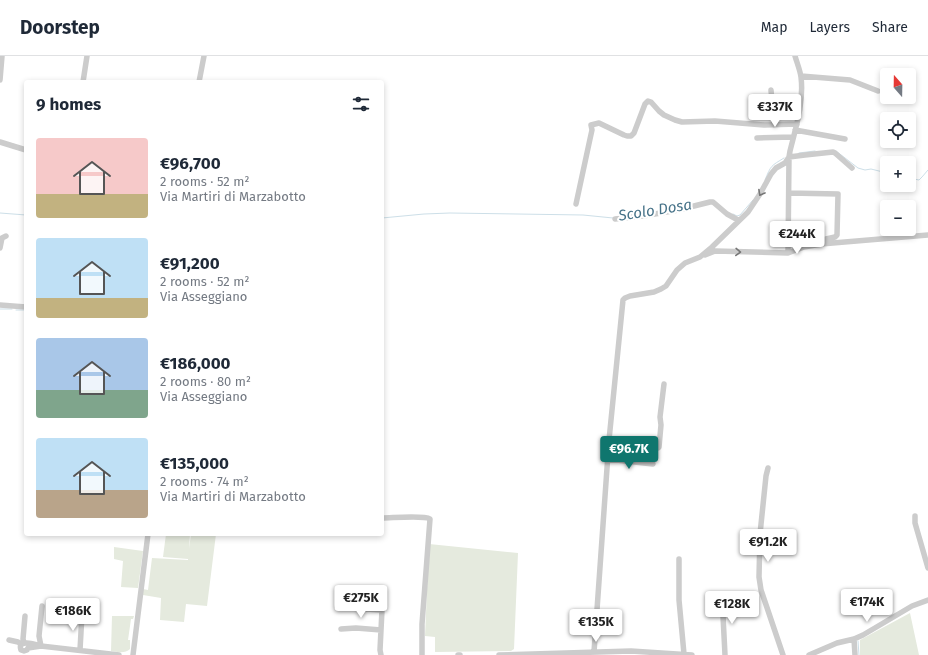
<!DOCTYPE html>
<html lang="en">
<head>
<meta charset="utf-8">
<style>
  body { margin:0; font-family:"Fira Sans",sans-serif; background:#f2f2f3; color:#1f2937; height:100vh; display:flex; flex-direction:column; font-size:15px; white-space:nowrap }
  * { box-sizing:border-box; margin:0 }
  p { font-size:13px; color:#747a83 }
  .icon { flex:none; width:22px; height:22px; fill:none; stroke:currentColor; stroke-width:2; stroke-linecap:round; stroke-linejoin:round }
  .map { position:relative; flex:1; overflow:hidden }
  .sheet { position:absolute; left:24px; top:24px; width:360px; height:456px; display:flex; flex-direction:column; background:#fff; border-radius:4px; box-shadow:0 2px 6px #0003 }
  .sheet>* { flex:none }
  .needle { width:26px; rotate:340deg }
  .tools { position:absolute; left:880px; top:12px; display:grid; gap:8px }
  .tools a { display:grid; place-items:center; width:36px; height:36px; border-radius:4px; background:#fff; box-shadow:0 2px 6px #0003; font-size:20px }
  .price { position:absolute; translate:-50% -34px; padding:0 9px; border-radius:4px; background:#fff; color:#222; font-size:13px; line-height:26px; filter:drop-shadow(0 1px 2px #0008) }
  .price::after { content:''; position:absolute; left:50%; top:24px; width:12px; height:9px; margin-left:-6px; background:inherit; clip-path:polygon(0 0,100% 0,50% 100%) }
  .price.on { background:#0f766e; color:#fff }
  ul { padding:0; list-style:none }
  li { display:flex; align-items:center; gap:12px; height:100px; padding:0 12px }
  li span { display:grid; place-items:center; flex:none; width:112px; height:80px; border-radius:4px; color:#555 }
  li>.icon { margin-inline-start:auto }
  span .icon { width:48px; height:48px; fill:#fffc; stroke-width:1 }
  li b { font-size:17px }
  h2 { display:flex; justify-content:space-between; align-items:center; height:48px; padding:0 12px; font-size:17px }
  header { display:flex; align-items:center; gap:24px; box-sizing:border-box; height:56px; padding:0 20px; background:#fff; border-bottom:1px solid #e0e1e3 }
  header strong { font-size:19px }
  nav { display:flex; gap:22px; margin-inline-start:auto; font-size:14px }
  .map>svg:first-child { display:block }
  .green { fill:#e5eade }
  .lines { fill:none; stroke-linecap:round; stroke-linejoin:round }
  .stream { stroke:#cddfe8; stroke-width:1 }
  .minor { stroke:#ccc; stroke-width:5.5 }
  .oneway { stroke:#767676 }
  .labels { text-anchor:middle; stroke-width:4; stroke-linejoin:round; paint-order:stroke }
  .water-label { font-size:15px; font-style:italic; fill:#467288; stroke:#fff }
</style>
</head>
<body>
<header>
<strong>Doorstep</strong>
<nav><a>Map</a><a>Layers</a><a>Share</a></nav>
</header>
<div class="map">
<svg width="928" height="599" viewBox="0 0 928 599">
  <rect width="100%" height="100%" fill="#fff"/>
  <!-- green -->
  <path class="green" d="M166,478h24l-1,15 2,-15h25l-9,72 -21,-2 -2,18 -24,-2 1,-22 -18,-3v-6l5,1 4,-32 36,2v-1l-25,-2z
    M429,488l89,9 -4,96 -3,2 -76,1v-15l-10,-1z
    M114,491l29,4 -5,37 -17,-1 2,-26 -9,-2z
    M910,557l9,42h-59v-15z
    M112,560h22l-1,3h-2l-3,21h2v9c-5,5 -12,3 -19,2z"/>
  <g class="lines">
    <!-- stream -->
    <path class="stream" d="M836,95l22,17 7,2 6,-1 16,4
      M799,97l16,-2
      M909,122l10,2 3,-3 6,-7
      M765,124c6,-15 6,-14 19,-22
      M0,157l26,2
      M733,158l4,2 3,-1 13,-15
      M382,162l42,-4 26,-1 133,2 30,3
      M0,253h12
      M16,254h10
      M858,585l1,14"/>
    <!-- minor -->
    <path class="minor" d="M801,20l49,4 28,11
      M0,24l2,-24
      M83,26l4,-26
      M199,26l5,-26
      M771,34l3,35
      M795,74l50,9
      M757,82l36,-1
      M0,86l26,8
      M789,101l16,-2 28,-3 2,1 17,15
      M789,137l49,1 -1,41 -2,2 -9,2 -3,4
      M576,148l14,-65 2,-9 -1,-5 8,-2 25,12 3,1h4l3,-3 11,-29 3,-3 3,1 8,9 5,4 11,5 7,2 33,-1 49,4 33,-1
      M615,163l28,-3 35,-6 32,-8h3l14,12 11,6
      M0,192l2,-10 4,-2
      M788,197l16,-6 17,-3 107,-9
      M705,199l10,-4 73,2 1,-96 1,-6c6,-24 14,-49 11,-74 -1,-7 -4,-14 -6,-21
      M0,249l26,2
      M608,389l50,3 1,-1 2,-22 -1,-8 4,-33
      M607,403l46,5
      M768,412l-2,8 -6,58 -1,43 2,13 22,65
      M915,460v7l13,45
      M382,462c10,0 42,-3 48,1l-8,105v31
      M679,503v41l5,54
      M722,540l3,59
      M337,551l45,3 -2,40 1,5
      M341,573l15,-1 25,2
      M854,583l1,16
      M9,584l9,2 3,2
      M24,587l-1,-4 2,-23
      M41,590l-13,2 -1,2 -3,1 -3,-1c-4,-11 13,-6 20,-4l78,9
      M41,590l-2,-10 3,-30
      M80,594l2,-36
      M594,596l15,-212 14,-140 2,-2 5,-2 24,-4 7,-3 5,-3 11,-16 8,-7 15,-6 12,-10 36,-35 12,-18 11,-20 5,-6 9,-5 4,-6
      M133,599l15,-121
      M458,599h2
      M499,599l132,-4 61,4
      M809,599l28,-12 17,-4 9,-4 49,-29 16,-6"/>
  </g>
  <!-- one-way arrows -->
  <defs><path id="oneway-chevron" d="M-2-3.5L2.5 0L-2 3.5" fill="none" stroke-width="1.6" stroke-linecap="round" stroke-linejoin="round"/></defs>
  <g class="oneway">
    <use href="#oneway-chevron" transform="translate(761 137) rotate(119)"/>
    <use href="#oneway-chevron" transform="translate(738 196) rotate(2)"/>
  </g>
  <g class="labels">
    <!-- water labels -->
    <g class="water-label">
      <text transform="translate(655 154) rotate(-9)" y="5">Scolo Dosa</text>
    </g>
  </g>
</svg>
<div class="tools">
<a><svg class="needle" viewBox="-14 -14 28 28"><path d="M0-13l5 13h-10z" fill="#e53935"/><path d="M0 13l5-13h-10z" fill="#747a83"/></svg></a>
<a><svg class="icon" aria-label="locate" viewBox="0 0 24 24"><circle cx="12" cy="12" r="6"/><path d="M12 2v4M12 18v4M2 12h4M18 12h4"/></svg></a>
<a>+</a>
<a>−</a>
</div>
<b class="price" style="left:775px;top:72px">€337K</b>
<b class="price" style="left:797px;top:199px">€244K</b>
<b class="price on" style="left:629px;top:414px">€96.7K</b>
<b class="price" style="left:768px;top:507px">€91.2K</b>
<b class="price" style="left:361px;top:563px">€275K</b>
<b class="price" style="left:867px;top:567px">€174K</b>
<b class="price" style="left:732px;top:569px">€128K</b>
<b class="price" style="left:73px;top:576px">€186K</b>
<b class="price" style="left:596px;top:587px">€135K</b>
<section class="sheet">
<h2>9 homes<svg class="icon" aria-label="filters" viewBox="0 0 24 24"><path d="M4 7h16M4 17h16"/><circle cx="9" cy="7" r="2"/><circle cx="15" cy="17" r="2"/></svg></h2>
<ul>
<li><span style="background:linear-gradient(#f6c9c9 70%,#c2b280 0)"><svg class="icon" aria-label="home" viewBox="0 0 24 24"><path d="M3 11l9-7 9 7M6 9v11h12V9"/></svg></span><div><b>€96,700</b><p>2 rooms · 52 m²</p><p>Via Martiri di Marzabotto</p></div></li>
<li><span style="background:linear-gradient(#bfe0f5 75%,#c2b280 0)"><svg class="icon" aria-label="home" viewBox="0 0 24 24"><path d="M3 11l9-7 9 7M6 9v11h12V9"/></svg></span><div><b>€91,200</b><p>2 rooms · 52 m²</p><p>Via Asseggiano</p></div></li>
<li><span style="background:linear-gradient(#a9c7e8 65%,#7fa58c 0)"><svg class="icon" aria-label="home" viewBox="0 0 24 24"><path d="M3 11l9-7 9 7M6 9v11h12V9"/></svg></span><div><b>€186,000</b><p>2 rooms · 80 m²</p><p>Via Asseggiano</p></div></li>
<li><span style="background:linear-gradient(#bfe0f5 65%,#b9a48a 0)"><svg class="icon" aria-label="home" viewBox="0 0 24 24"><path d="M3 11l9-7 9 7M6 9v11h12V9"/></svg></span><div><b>€135,000</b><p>2 rooms · 74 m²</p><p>Via Martiri di Marzabotto</p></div></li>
</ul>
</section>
</div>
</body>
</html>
